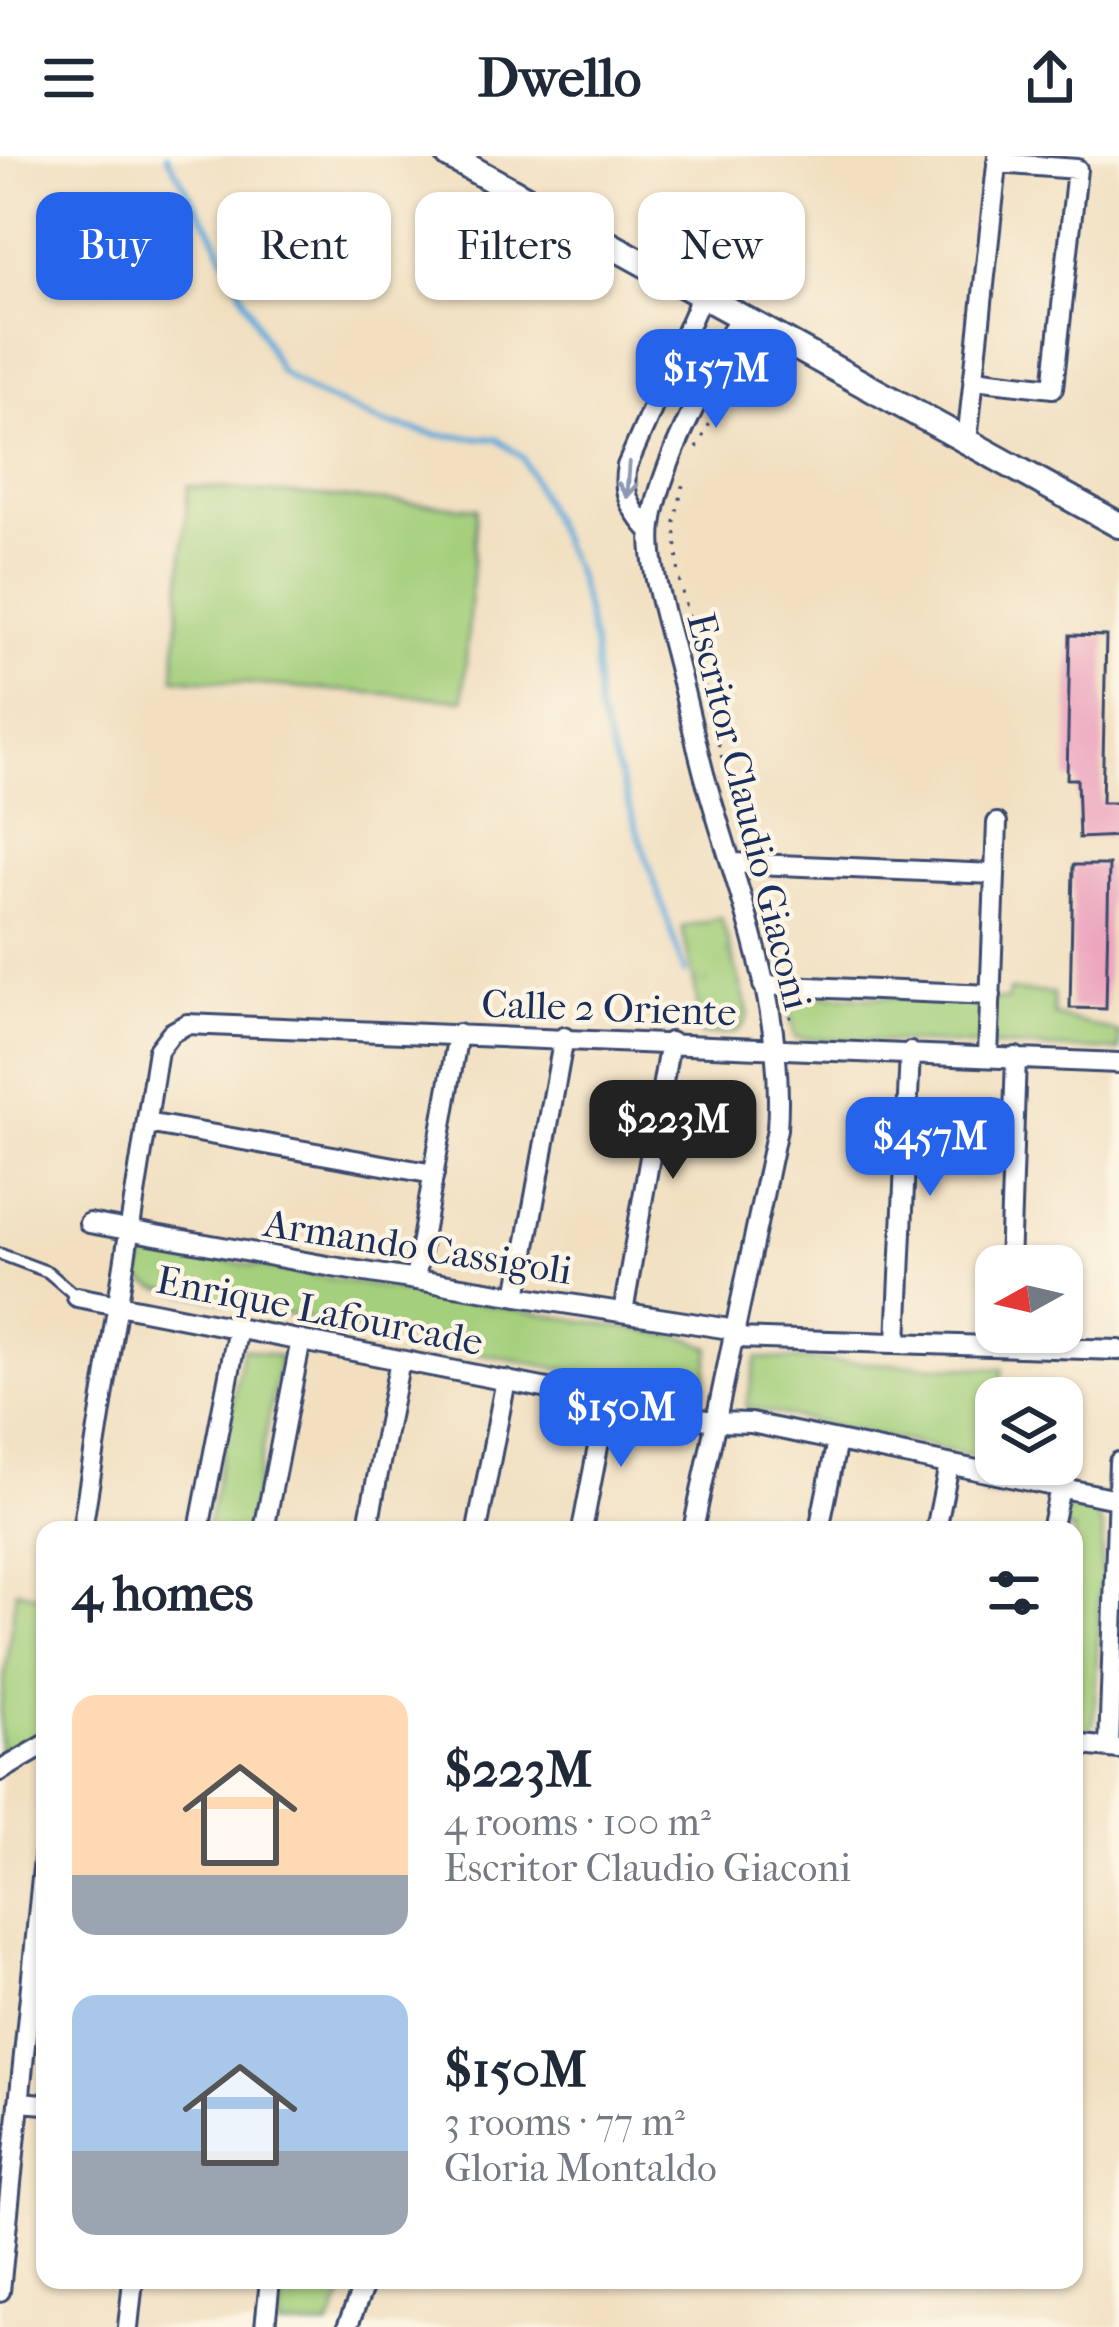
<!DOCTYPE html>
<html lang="en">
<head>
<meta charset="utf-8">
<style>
  body { margin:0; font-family:"IM FELL French Canon",serif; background:#f6f6f7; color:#1f2937; height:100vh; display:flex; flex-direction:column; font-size:45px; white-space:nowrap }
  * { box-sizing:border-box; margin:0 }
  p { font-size:39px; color:#747a83 }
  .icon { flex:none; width:66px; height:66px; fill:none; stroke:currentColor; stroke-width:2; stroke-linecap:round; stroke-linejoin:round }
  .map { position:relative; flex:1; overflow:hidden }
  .drawer { position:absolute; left:36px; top:1365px; width:1047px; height:768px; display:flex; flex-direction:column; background:#fff; border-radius:24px; box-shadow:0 3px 9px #0004 }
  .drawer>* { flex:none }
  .top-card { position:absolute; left:36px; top:36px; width:1047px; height:108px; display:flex; gap:24px }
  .needle { width:78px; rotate:262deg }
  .controls { position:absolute; left:975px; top:1089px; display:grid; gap:24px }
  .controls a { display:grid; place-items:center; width:108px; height:108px; border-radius:24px; background:#fff; box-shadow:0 3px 9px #0004; font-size:60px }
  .price { position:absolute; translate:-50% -102px; padding:0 27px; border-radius:24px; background:#2563eb; color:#fff; font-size:39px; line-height:78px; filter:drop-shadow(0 3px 6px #0008) }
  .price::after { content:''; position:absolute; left:50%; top:72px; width:36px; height:27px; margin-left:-18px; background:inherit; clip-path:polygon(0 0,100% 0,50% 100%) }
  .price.active { background:#222; color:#fff }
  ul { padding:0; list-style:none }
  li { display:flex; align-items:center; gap:36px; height:300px; padding:0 36px }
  li span { display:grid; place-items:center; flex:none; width:336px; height:240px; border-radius:24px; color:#555 }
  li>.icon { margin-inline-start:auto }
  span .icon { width:144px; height:144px; fill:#fffc; stroke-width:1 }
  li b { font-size:51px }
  h2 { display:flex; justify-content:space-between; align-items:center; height:144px; padding:0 36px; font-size:51px }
  .chip { padding:0 42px; border-radius:24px; background:#fff; box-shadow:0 3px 9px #0004; font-size:42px; line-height:108px }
  .chip.active { background:#2563eb; color:#fff }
  header { display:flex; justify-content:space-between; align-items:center; height:156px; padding:0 36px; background:#fff; font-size:54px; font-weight:800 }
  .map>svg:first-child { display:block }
  .grass { fill:url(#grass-tufts); stroke:#607f6c; stroke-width:3 }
  .park { fill:#a4cf7b; stroke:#607f6c; stroke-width:3 }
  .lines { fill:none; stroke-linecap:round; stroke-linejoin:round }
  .stream { stroke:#62aad9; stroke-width:6 }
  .building { fill:#eca5be }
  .lane-casing { stroke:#3b496d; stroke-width:15 }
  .street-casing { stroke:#3b496d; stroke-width:24 }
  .secondary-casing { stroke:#3b496d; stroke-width:30 }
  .path { stroke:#3b496d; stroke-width:3; stroke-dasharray:3 9; stroke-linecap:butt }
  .lane { stroke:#fff; stroke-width:9 }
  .street { stroke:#fff; stroke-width:18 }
  .secondary { stroke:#fff; stroke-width:24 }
  .oneway { stroke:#8d97ae }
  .labels { text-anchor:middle; stroke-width:9; stroke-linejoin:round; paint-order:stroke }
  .street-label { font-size:39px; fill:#1b2f5e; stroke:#fcf5e5 }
</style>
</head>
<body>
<header><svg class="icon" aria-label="menu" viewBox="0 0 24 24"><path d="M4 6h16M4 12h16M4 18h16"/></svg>Dwello<svg class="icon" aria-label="share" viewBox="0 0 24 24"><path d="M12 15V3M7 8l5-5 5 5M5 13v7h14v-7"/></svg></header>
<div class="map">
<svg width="1119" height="2171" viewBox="0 0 1119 2171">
  <defs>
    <pattern id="grass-tufts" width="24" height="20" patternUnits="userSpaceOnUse" patternTransform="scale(3)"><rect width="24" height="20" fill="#a4cf7b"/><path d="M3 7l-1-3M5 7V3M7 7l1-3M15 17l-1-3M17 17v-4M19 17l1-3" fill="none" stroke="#8db26d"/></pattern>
  </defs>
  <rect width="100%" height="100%" fill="#fcf5e5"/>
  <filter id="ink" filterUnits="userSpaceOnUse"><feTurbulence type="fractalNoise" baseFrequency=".00833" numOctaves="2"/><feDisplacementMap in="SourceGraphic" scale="24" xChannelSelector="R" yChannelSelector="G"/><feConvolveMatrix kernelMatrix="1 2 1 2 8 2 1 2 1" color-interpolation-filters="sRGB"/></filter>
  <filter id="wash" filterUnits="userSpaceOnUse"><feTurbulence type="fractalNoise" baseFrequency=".004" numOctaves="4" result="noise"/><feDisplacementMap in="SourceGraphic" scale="48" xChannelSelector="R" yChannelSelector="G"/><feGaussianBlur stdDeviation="2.7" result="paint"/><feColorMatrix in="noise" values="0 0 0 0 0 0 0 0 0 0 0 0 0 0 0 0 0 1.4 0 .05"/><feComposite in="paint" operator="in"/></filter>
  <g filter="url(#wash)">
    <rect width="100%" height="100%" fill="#f1dfc0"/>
    <!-- grass -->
    <path class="grass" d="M721,761l28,97c-8,25 -26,20 -49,20l-4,-41 -14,-66z"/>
    <!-- park -->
    <path class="park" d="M188,330l289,22 -14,192 -289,-22z
      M1009,835l44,2 1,22 65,18v18l-324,-13 -8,-43 221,5z
      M154,1093l537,90 19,9 -6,44 -10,4 -538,-108 -17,-9 6,-25z
      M243,1192l37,9 -32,173h-41z
      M757,1202l246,11 -20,89 -237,-51z
      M1068,1352l25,3 10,17 -9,193 -7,12 -13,-3v-200h-10z
      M16,1434l29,7v134l-45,30v-51z
      M285,2124h66l-22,47h-50z"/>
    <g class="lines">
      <!-- stream -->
      <path class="stream" d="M167,0l43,72 70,143 29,20 74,32 55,12 59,4 26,19 55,120 16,68 4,66 87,261"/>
    </g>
    <g id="blocks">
      <!-- building -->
      <path class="building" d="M1070,479l36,1 -4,167h17v33l-40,2 -2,-59h-10z
        M1073,709h36l-3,144 -36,-1z"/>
    </g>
  </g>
  <g filter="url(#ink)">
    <use href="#blocks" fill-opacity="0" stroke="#3b496d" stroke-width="3"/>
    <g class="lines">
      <defs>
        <path id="lane" d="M0,1098l48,18 29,25"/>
        <path id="street" d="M973,223l80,9 24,-219 -80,-6
          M967,285l31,-285
          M651,376c-19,-21 -30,-37 -24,-66l75,-171
          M732,707l263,11
          M763,829l228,10
          M988,900l9,-233
          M147,967l287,51
          M89,1067l244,44 403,63
          M1009,1110l7,-209
          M415,1124l43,-246
          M517,1140l47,-259
          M77,1141l640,125 34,1 365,76
          M623,1156l47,-270
          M734,1182l385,12
          M897,1187l13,-291
          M82,1374l76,-480 13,-17 16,-9 932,39
          M199,1374l39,-202
          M264,1374l37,-190
          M367,1374l33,-170
          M477,1374l29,-150
          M582,1374l25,-130
          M693,1374l84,-401c9,-122 -41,-240 -73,-355 -10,-38 -18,-77 -28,-115 -9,-37 -29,-96 -24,-134 8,-64 60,-149 87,-209
          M819,1374l18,-89
          M936,1374l13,-65
          M1051,1374l9,-42
          M1074,1588l45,5
          M1109,1592l10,-286
          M0,1615l45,-26
          M19,1946l26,2
          M0,2135l45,-443
          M128,2171l5,-47
          M265,2171l5,-47
          M347,2171l19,-47"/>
        <path id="secondary" d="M449,0l670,369"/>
      </defs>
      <!-- lane casing -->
      <use href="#lane" class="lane-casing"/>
      <!-- street casing -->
      <use href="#street" class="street-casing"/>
      <!-- secondary casing -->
      <use href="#secondary" class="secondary-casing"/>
      <!-- path -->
      <path class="path" d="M697,292l53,-103
        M683,329l-8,36 4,58 51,213
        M768,760l13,49
        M788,848l4,20"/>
      <!-- lane -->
      <use href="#lane" class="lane"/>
      <!-- street -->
      <use href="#street" class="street"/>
      <!-- secondary -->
      <use href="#secondary" class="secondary"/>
    </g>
    <!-- one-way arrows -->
    <defs><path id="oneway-shaft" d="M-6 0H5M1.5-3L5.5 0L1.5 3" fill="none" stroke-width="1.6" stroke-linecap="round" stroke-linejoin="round" transform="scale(3)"/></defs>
    <use class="oneway" href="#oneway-shaft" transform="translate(628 324) rotate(94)"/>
  </g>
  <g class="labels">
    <!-- street labels -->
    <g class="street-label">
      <text transform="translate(750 655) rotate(76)" y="14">Escritor Claudio Giaconi</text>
      <text transform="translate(609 851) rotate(2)" y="14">Calle 2 Oriente</text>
      <text transform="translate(418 1090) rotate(9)" y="14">Armando Cassigoli</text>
      <text transform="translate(320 1154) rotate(11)" y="14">Enrique Lafourcade</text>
    </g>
  </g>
</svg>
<div class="controls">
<a><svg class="needle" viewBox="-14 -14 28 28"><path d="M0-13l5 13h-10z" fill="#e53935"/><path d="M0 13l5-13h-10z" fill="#747a83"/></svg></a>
<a><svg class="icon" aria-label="layers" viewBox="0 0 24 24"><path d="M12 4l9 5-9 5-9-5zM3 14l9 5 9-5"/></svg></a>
</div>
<b class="price" style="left:716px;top:275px">$157M</b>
<b class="price active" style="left:673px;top:1026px">$223M</b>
<b class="price" style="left:930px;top:1043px">$457M</b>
<b class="price" style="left:621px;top:1314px">$150M</b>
<div class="top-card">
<a class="chip active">Buy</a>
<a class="chip">Rent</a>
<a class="chip">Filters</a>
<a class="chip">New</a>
</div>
<section class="drawer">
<h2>4 homes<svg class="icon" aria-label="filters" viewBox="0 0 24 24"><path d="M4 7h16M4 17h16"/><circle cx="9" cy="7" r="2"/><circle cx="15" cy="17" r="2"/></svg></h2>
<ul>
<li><span style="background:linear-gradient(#ffd9b3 75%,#9aa5b1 0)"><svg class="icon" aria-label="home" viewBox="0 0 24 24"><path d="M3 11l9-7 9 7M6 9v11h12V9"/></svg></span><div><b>$223M</b><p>4 rooms · 100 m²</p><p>Escritor Claudio Giaconi</p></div></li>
<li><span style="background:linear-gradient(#a9c7e8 65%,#9aa5b1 0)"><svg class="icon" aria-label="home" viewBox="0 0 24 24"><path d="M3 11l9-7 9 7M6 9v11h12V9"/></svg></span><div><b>$150M</b><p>3 rooms · 77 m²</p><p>Gloria Montaldo</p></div></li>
</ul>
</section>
</div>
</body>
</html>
